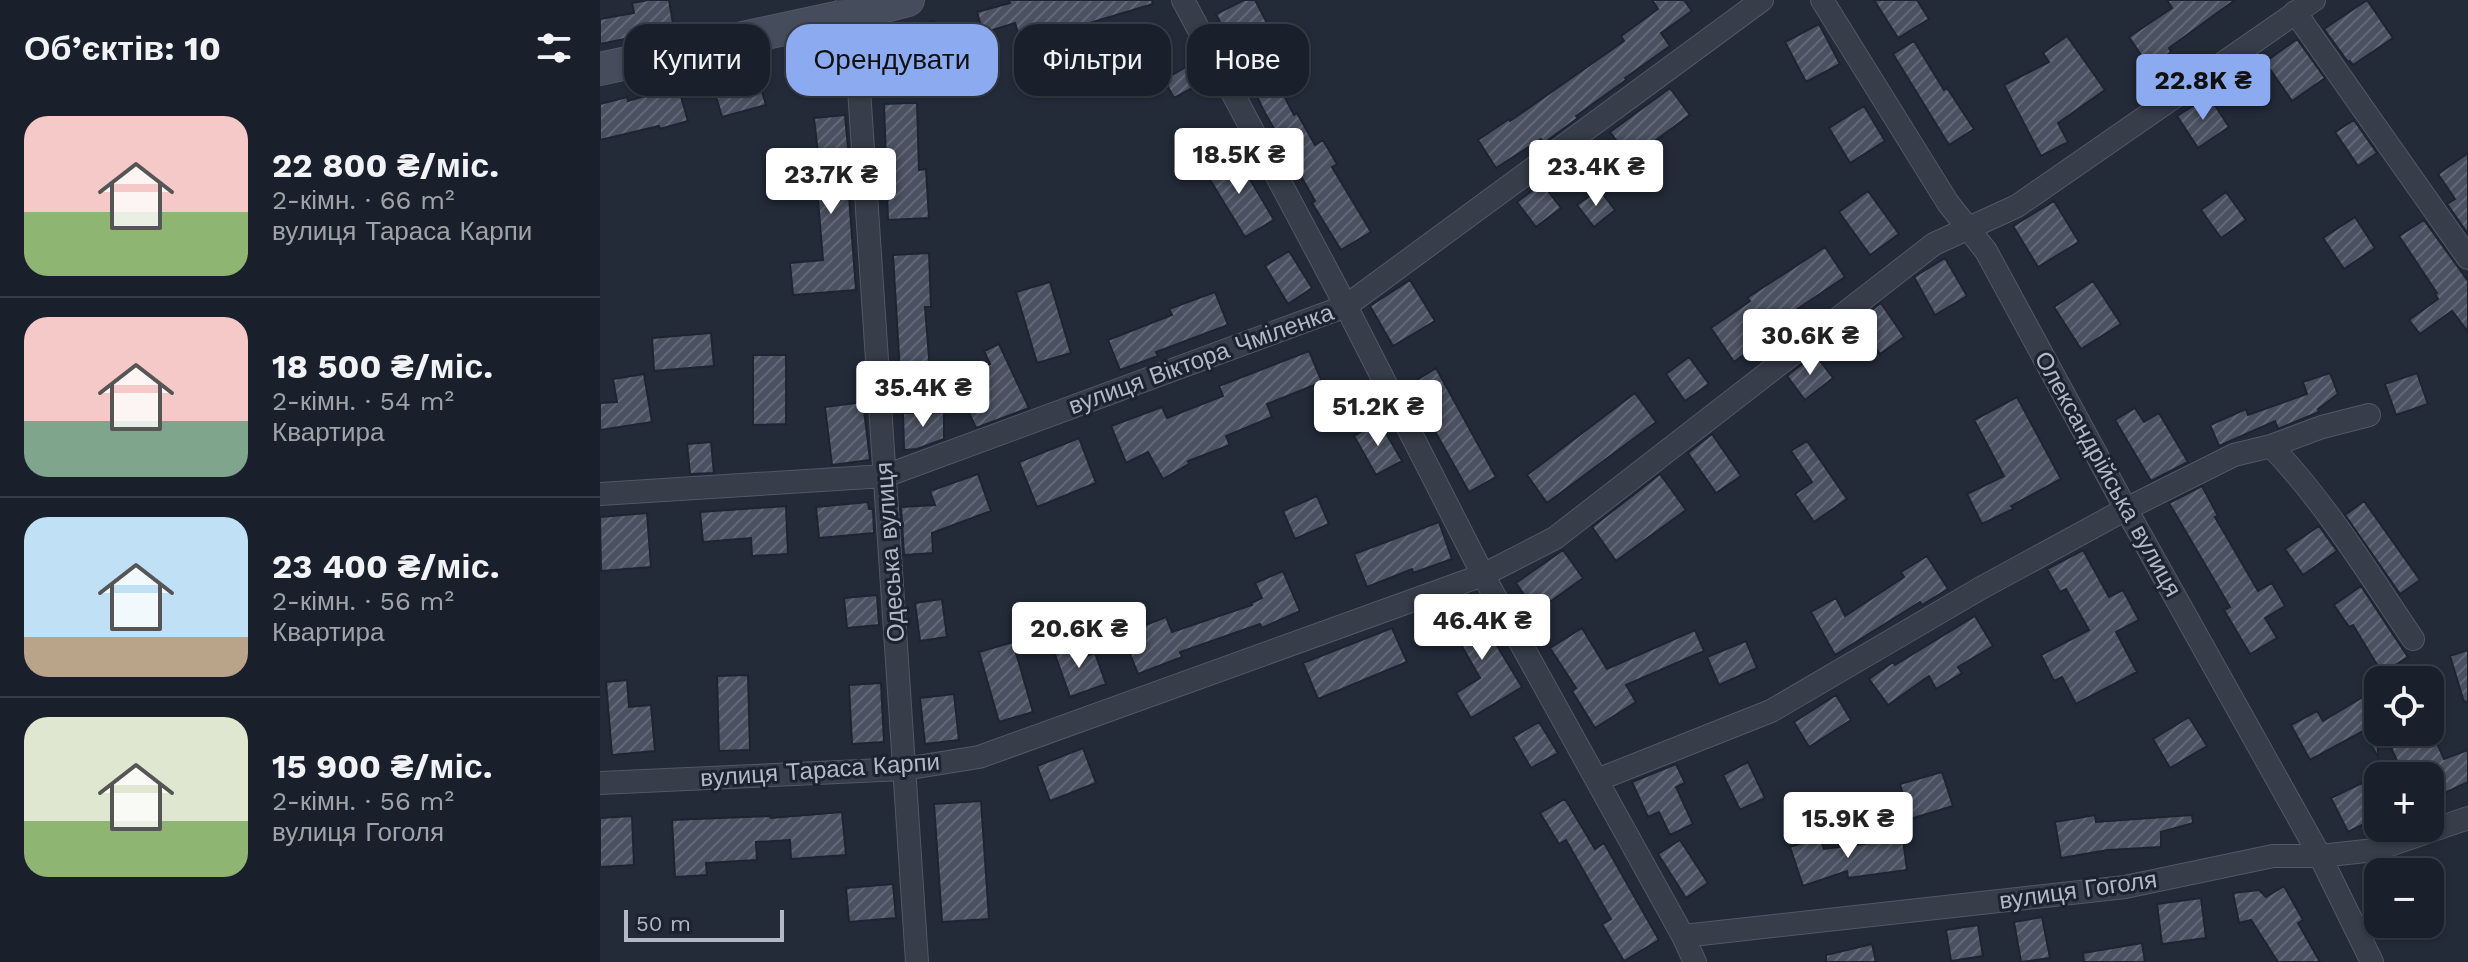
<!DOCTYPE html>
<html lang="uk">
<head>
<meta charset="utf-8">
<style>
  body { margin:0; font-family:"Work Sans",sans-serif; background:#232833; color:#f1f3f6; height:100vh; display:flex; flex-direction:column; font-size:30px; white-space:nowrap }
  * { box-sizing:border-box; margin:0 }
  p { font-size:26px; color:#9fa3a9 }
  .icon { flex:none; width:44px; height:44px; fill:none; stroke:currentColor; stroke-width:2; stroke-linecap:round; stroke-linejoin:round }
  .map { position:relative; flex:1; overflow:hidden }
  .side { display:flex; flex-direction:column; background:#1a202b; width:600px }
  .side>* { flex:none }
  .guide { position:absolute; left:24px; top:24px; width:760px; height:72px; display:flex; gap:16px }
  .buttons { position:absolute; left:1764px; top:666px; display:grid; gap:16px }
  .buttons a { display:grid; place-items:center; width:80px; height:80px; border-radius:16px; background:#1a202b; box-shadow:0 2px 6px #0004,0 0 0 2px #383e47; font-size:40px }
  .scale { position:absolute; left:24px; bottom:20px; width:160px; box-sizing:border-box; padding-left:8px; border:4px solid #b2b8c5; border-top:0; font-size:22px; line-height:28px; white-space:nowrap; color:#b2b8c5; -webkit-text-stroke:6px #1c222e; paint-order:stroke }
  .price { position:absolute; translate:-50% -68px; padding:0 18px; border-radius:8px; background:#fff; color:#222; font-size:26px; line-height:52px; filter:drop-shadow(0 2px 4px #0008) }
  .price::after { content:''; position:absolute; left:50%; top:48px; width:24px; height:18px; margin-left:-12px; background:inherit; clip-path:polygon(0 0,100% 0,50% 100%) }
  .price.selected { background:#8caaf0; color:#111 }
  ul { padding:0; list-style:none }
  li { display:flex; align-items:center; gap:24px; height:200px; padding:0 24px }
  li+li { border-top:2px solid #383e47 }
  li span { display:grid; place-items:center; flex:none; width:224px; height:160px; border-radius:24px; color:#555 }
  li>.icon { margin-inline-start:auto }
  span .icon { width:96px; height:96px; fill:#fffc; stroke-width:1 }
  li b { font-size:34px }
  h2 { display:flex; justify-content:space-between; align-items:center; height:96px; padding:0 24px; font-size:34px }
  .tag { padding:0 28px; border-radius:24px; background:#1a202b; box-shadow:0 2px 6px #0004,0 0 0 2px #383e47; font-size:28px; line-height:72px }
  .tag.selected { background:#8caaf0; color:#111 }
  main { display:flex; flex:1; min-height:0 }
  .map>svg:first-child { display:block }
  .building { fill:url(#building-hatch); stroke:#1e2430; stroke-width:2 }
  .lines { fill:none; stroke-linecap:round; stroke-linejoin:round }
  .street-casing { stroke:#525864; stroke-width:24 }
  .secondary-casing { stroke:#525864; stroke-width:34 }
  .street { stroke:#373d49; stroke-width:22 }
  .secondary { stroke:#454c5c; stroke-width:32 }
  .labels { text-anchor:middle; stroke-width:6; stroke-linejoin:round; paint-order:stroke }
  .street-label { font-size:24px; fill:#b2b8c5; stroke:#1c222e }
</style>
</head>
<body>
<main>
<section class="side">
<h2>Об’єктів: 10<svg class="icon" aria-label="filters" viewBox="0 0 24 24"><path d="M4 7h16M4 17h16"/><circle cx="9" cy="7" r="2"/><circle cx="15" cy="17" r="2"/></svg></h2>
<ul>
<li><span style="background:linear-gradient(#f6c9c9 60%,#8fb573 0)"><svg class="icon" aria-label="home" viewBox="0 0 24 24"><path d="M3 11l9-7 9 7M6 9v11h12V9"/></svg></span><div><b>22 800 ₴/міс.</b><p>2-кімн. · 66 m²</p><p>вулиця Тараса Карпи</p></div></li>
<li><span style="background:linear-gradient(#f6c9c9 65%,#7fa58c 0)"><svg class="icon" aria-label="home" viewBox="0 0 24 24"><path d="M3 11l9-7 9 7M6 9v11h12V9"/></svg></span><div><b>18 500 ₴/міс.</b><p>2-кімн. · 54 m²</p><p>Квартира</p></div></li>
<li><span style="background:linear-gradient(#bfe0f5 75%,#b9a48a 0)"><svg class="icon" aria-label="home" viewBox="0 0 24 24"><path d="M3 11l9-7 9 7M6 9v11h12V9"/></svg></span><div><b>23 400 ₴/міс.</b><p>2-кімн. · 56 m²</p><p>Квартира</p></div></li>
<li><span style="background:linear-gradient(#dfe7d0 65%,#8fb573 0)"><svg class="icon" aria-label="home" viewBox="0 0 24 24"><path d="M3 11l9-7 9 7M6 9v11h12V9"/></svg></span><div><b>15 900 ₴/міс.</b><p>2-кімн. · 56 m²</p><p>вулиця Гоголя</p></div></li>
</ul>
</section>
<div class="map">
<svg width="1868" height="962" viewBox="0 0 1868 962">
  <defs>
    <pattern id="building-hatch" width="6" height="6" patternUnits="userSpaceOnUse" patternTransform="scale(2)"><rect width="6" height="6" fill="#4a5161"/><path d="M-1 1l2-2M0 6l6-6M5 7l2-2" fill="none" stroke="#626876"/></pattern>
  </defs>
  <rect width="100%" height="100%" fill="#232b39"/>
  <!-- building -->
  <path class="building" d="M48,0h21l5,29 -74,15v-25l34,-6 -2,-10z
    M409,0h143l1,4 -90,27 -2,-7 -42,12 -4,-13 -32,10 -6,-21 33,-9z
    M644,0h11l12,23 -18,8 22,44 2,-1 21,41 3,-2 18,32 8,-5 14,24 -5,3 39,65 -30,18 -29,-47 3,-2 -50,-88 -49,-99z
    M1052,0h32l8,11 -31,22 9,13 -45,32 1,2 -50,36 2,2 -34,25 -3,-4 -45,29 -18,-28 31,-21 1,2 114,-80 -3,-5 37,-27z
    M1274,0h43l12,19 -31,19z
    M1567,0h68l-66,48 2,4 -22,15 -20,-30 43,-29z
    M1767,0l26,38 -40,27 -3,-4 -2,1 -24,-33z
    M333,21l11,39 -54,14 -11,-39z
    M1219,24l21,40 -34,18 -21,-40z
    M1467,36l38,54 -47,33 10,19 -27,14 -37,-71 45,-23 -6,-9z
    M1697,39l28,39 -33,23 -27,-39z
    M1314,41l30,49 3,-2 27,41 -25,16 -56,-91z
    M237,49l5,29 -40,7 -5,-30z
    M589,65l11,19 -26,14 -10,-18z
    M155,67l11,38 -44,12 -11,-38z
    M78,86l10,35 -28,8 -1,-3 -59,14v-36l27,-7 1,4z
    M1070,88l20,27 -60,44 -20,-27z
    M1609,96l20,31 -31,21 -21,-32z
    M308,103h9l2,67 7,-1 3,49 -41,2 -4,-116z
    M1264,106l21,35 -35,22 -21,-35z
    M245,115l5,55h-3l9,120 -63,5 -3,-32 33,-3 -6,-71h5l-8,-71z
    M1754,120l23,33 -19,13 -23,-34z
    M1868,153v81l-21,-30 8,-5 -17,-25z
    M626,157l7,11 8,-4 33,56 -29,17 -41,-67z
    M942,183l19,25 -25,19 -19,-25z
    M999,189l16,21 -21,17 -17,-22z
    M1268,191l31,43 -29,21 -31,-43z
    M1626,192l20,28 -25,18 -20,-28z
    M1454,201l25,41 -41,25 -25,-41z
    M1755,217l20,31 -31,21 -21,-31z
    M1824,220l44,61v51l-16,-21 -32,23 -11,-14 29,-21 -3,-5 2,-1 -38,-57z
    M1225,247l20,30 -49,33 3,5 -65,47 -23,-34 39,-27 -3,-3z
    M689,251l23,37 -24,16 -23,-38z
    M329,253l2,54h-6l5,63 -30,3 -7,-118z
    M1345,258l22,38 -32,19 -21,-38z
    M810,280l25,41 -42,25 -23,-40z
    M1493,281l28,43 -40,25 -27,-42z
    M450,282l21,71 -34,10 -21,-71z
    M615,292l13,33 -72,27 2,4 -38,14 -12,-30 64,-25 -3,-6z
    M1281,303l23,34 -24,17 -23,-33z
    M111,333l3,33 -60,5 -2,-33z
    M399,344l30,64 -53,20 -22,-48 36,-16 -6,-13z
    M709,351l13,31 -55,22 5,13 -46,19 4,9 -42,16 1,3 -26,15 -15,-27 -22,11 -15,-37 51,-19 5,11 56,-22 -4,-10z
    M1215,354l18,24 -28,22 -18,-24z
    M153,355h33v69l-33,1z
    M1089,357l20,27 -24,17 -19,-27z
    M836,368l60,109 -27,15 -60,-107z
    M1730,373l8,21 -20,15 1,3 -41,17 -3,-8 -56,25 -9,-21 36,-16 2,6 59,-21 -4,-12z
    M1817,373l11,31 -32,11 -11,-31z
    M44,374l8,48 -52,8v-27l17,-1 -4,-23z
    M1035,393l21,29 -109,81 -20,-28z
    M1417,397l44,82 -50,27 2,3 -31,15 -15,-30 37,-18 -30,-56z
    M263,402l7,58 -38,5 -7,-58z
    M1535,408l9,14 15,-9 29,49 -37,19 -36,-61z
    M344,412v27l-27,10 -13,1 -1,-37z
    M779,421l23,40 -26,14 -22,-39z
    M1112,434l29,42 -25,17 -28,-40z
    M479,438l17,45 -59,24 -18,-45z
    M1207,441l40,58 -33,23 -19,-28 17,-12 -21,-31z
    M111,442l3,31 -24,1 -3,-30z
    M378,474l13,37 -59,22 1,20 -29,2 -3,-48 34,-2 -5,-14z
    M1060,474l26,36 -70,51 -24,-34z
    M1602,486l16,30 -3,1 43,74 14,-8 13,23 -20,12 12,20 -27,16 -26,-44 6,-3 -61,-104z
    M717,496l12,28 -34,15 -12,-28z
    M1764,501l56,79 -20,14 -55,-79z
    M268,502l1,7h4l1,24 -55,5 -3,-31z
    M186,506l2,48 -36,2 -1,-18 -48,4 -3,-30z
    M47,513l4,54 -50,4 -1,-54z
    M839,522l13,37 -39,14 -1,-4 -45,18 -13,-33z
    M1719,526l18,25 -34,24 -18,-26z
    M963,550l20,28 -47,34 -20,-29z
    M1483,550l26,47 14,-7 16,30 -23,12 21,40 -61,32 -14,-27 -8,4 -13,-26 48,-25 -23,-41 -6,3 -13,-23z
    M1327,556l21,33 -26,16 -2,-3 -85,53 -24,-43 25,-14 9,18 59,-39 -3,-5z
    M683,571l17,40 -38,17 -2,-4 -80,28 2,5 -44,17 -16,-40 44,-17 6,15 80,-27 -1,-2 11,-5 -7,-15z
    M1761,586l47,71 -26,16 -29,-48 -4,2 -15,-22z
    M277,595l2,30 -32,3 -3,-30z
    M342,599l5,38 -27,4 -5,-38z
    M877,602l18,32 -4,2 31,51 -51,31 -15,-25 24,-15 -33,-58z
    M1375,616l18,30 -35,21 4,6 -26,16 -7,-13 -41,29 -19,-26 24,-17 2,3z
    M792,628l15,34 -89,37 -15,-36z
    M982,628l25,41 88,-39 9,21 -78,34 10,17 -41,26 -23,-37 4,-3 -26,-40z
    M473,641l6,17 16,-5 11,31 -36,13 -17,-48z
    M1146,641l11,27 -38,17 -12,-28z
    M413,642l20,70 -34,10 -20,-70z
    M1868,650v51l-4,1 -14,-46z
    M148,675l2,75 -31,1 -2,-75z
    M27,680l2,27 22,-2 4,46 -43,4 -6,-73z
    M281,683l3,59 -32,2 -3,-59z
    M1778,688v69l-15,-26 -53,29 -19,-35 26,-14 6,10z
    M354,694l5,46 -34,4 -5,-46z
    M1236,695l15,25 -42,27 -15,-25z
    M1589,717l18,29 -37,22 -17,-29z
    M939,722l19,31 -27,15 -18,-31z
    M1784,732h48l12,27 24,-9v32l-38,18v-24h-26z
    M483,748l13,35 -46,18 -13,-35z
    M1148,762l17,36 -25,12 -17,-35z
    M1076,764l9,19 -9,4 17,37 -23,11 -11,-23 -11,5 -16,-35z
    M1342,772l11,34 -43,13 -10,-35z
    M1762,783l7,15 9,-5v24l-30,15 -17,-34z
    M965,799l30,50 9,-6 55,97 -35,21 -22,-37 9,-5 -45,-79 -7,4 -19,-31z
    M381,801l8,118 -47,3 -8,-118z
    M242,812l4,43 -55,4 -1,-19 -34,2 1,18 -51,3 1,12 -32,2 -3,-57 98,-4 1,2z
    M1495,815l1,7 96,-7 1,8 -32,9v15l-53,3 -47,8 -6,-36z
    M32,816l2,49 -34,2v-49z
    M1220,837l4,12 79,-10 4,31 -59,8 -1,-7 -44,15 -13,-39z
    M1080,840l28,43 -22,15 -28,-44z
    M293,884l3,34 -47,4 -3,-34z
    M1684,886l19,34 -5,3 22,39h-42l-27,-42 -12,3 -6,-30 26,-3 7,7z
    M1601,898l5,40 -44,6 -5,-40z
    M1442,917l8,41 -29,4 -7,-40z
    M1378,925l5,31 -32,5 -5,-31z
    M1542,943l3,19h-61l-1,-9z
    M1272,944l4,18h-50v-7z"/>
  <g class="lines">
    <defs>
      <path id="street" d="M583,0l163,306 137,269 200,361 12,26
        M1222,0l126,203 38,48 140,258 194,347 52,106
        M247,3l7,11 63,948
        M1695,12l173,246
        M1671,446c55,57 97,127 142,193
        M0,494l285,-18 461,-170 416,-306
        M997,780l174,-69 210,-123 145,-79 108,-54 37,-9 51,-19 47,-12
        M0,783l304,-14 75,-12 504,-182 72,-37 379,-294 83,-38 297,-206
        M1083,936l442,-49 148,-31h47l55,-6 93,-32"/>
      <path id="secondary" d="M0,69l254,-55 54,-14"/>
    </defs>
    <!-- street casing -->
    <use href="#street" class="street-casing"/>
    <!-- secondary casing -->
    <use href="#secondary" class="secondary-casing"/>
    <!-- street -->
    <use href="#street" class="street"/>
    <!-- secondary -->
    <use href="#secondary" class="secondary"/>
  </g>
  <g class="labels">
    <!-- street labels -->
    <g class="street-label">
      <text transform="translate(601 359) rotate(-20)" y="8">вулиця Віктора Чміленка</text>
      <text transform="translate(1508 474) rotate(61)" y="8">Олександрійська вулиця</text>
      <text transform="translate(290 552) rotate(-94)" y="8">Одеська вулиця</text>
      <text transform="translate(220 770) rotate(-4)" y="8">вулиця Тараса Карпи</text>
      <text transform="translate(1478 890) rotate(-8)" y="8">вулиця Гоголя</text>
    </g>
  </g>
</svg>
<div class="buttons">
<a><svg class="icon" aria-label="locate" viewBox="0 0 24 24"><circle cx="12" cy="12" r="6"/><path d="M12 2v4M12 18v4M2 12h4M18 12h4"/></svg></a>
<a>+</a>
<a>−</a>
</div>
<div class="scale">50 m</div>
<b class="price selected" style="left:1603px;top:122px">22.8K ₴</b>
<b class="price" style="left:639px;top:196px">18.5K ₴</b>
<b class="price" style="left:996px;top:208px">23.4K ₴</b>
<b class="price" style="left:231px;top:216px">23.7K ₴</b>
<b class="price" style="left:1210px;top:377px">30.6K ₴</b>
<b class="price" style="left:323px;top:429px">35.4K ₴</b>
<b class="price" style="left:778px;top:448px">51.2K ₴</b>
<b class="price" style="left:882px;top:662px">46.4K ₴</b>
<b class="price" style="left:479px;top:670px">20.6K ₴</b>
<b class="price" style="left:1248px;top:860px">15.9K ₴</b>
<div class="guide">
<a class="tag">Купити</a>
<a class="tag selected">Орендувати</a>
<a class="tag">Фільтри</a>
<a class="tag">Нове</a>
</div>
</div>
</main>
</body>
</html>
